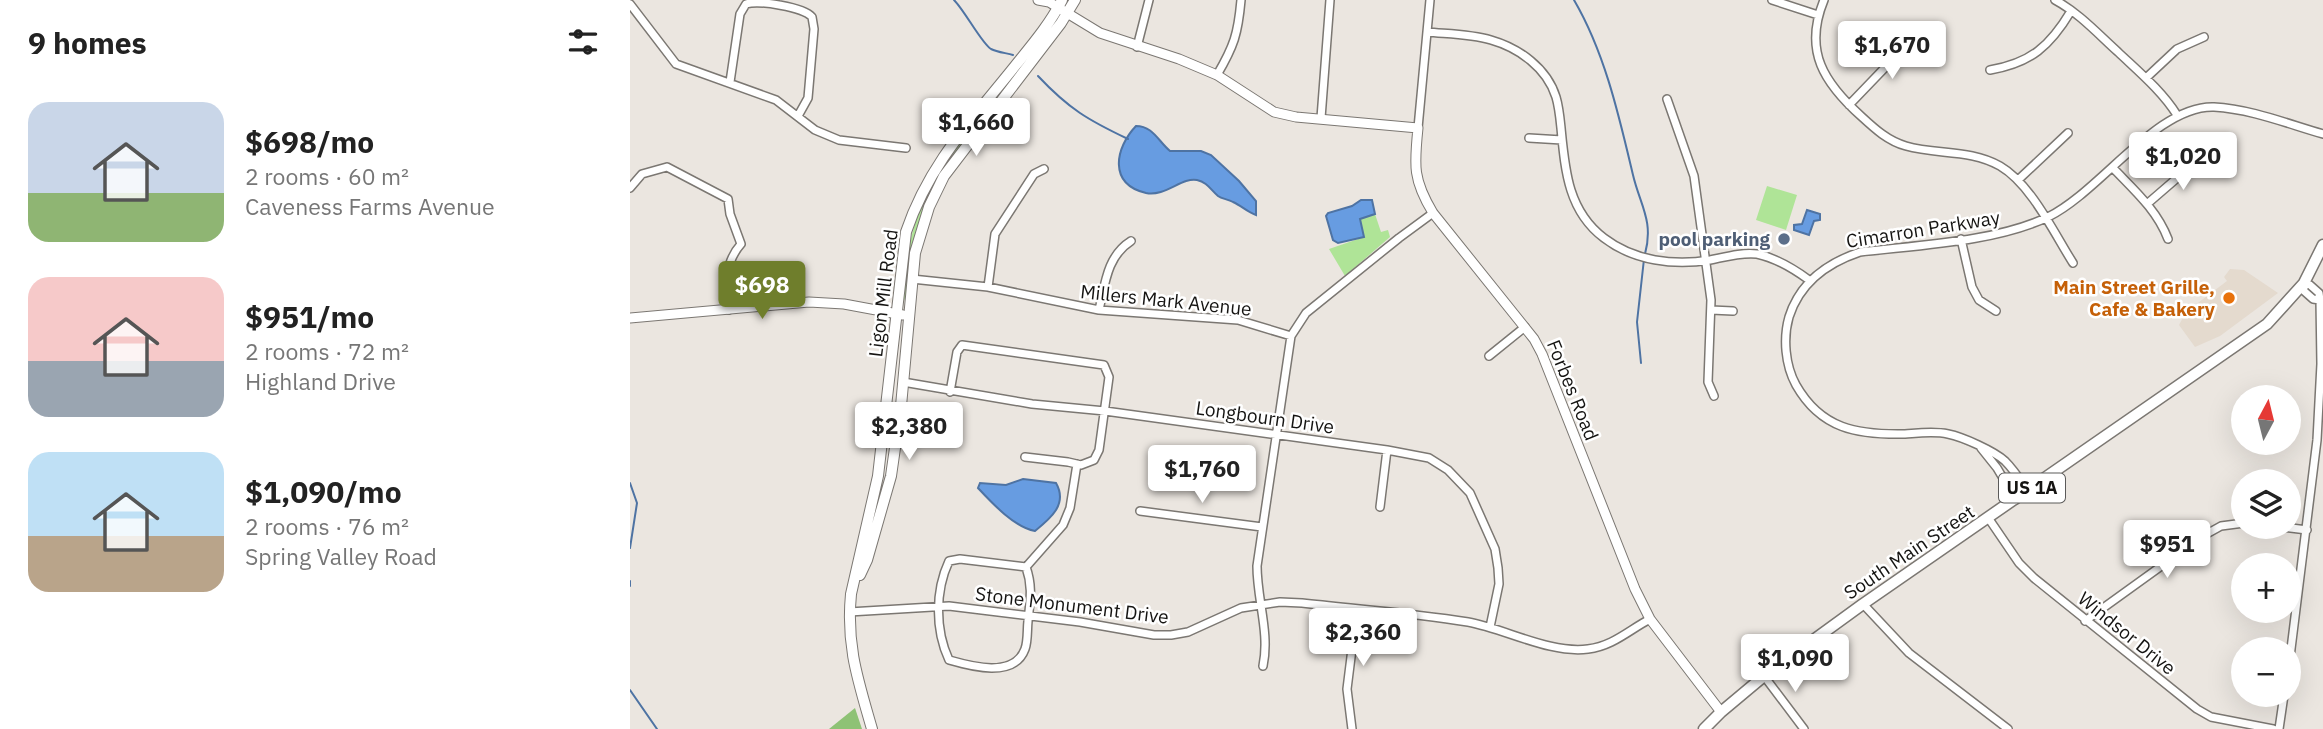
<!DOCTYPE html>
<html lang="en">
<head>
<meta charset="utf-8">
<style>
  body { margin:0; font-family:"IBM Plex Sans",sans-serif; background:#f6f6f6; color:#222; height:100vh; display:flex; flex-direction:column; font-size:26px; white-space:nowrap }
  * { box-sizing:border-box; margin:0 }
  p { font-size:23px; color:#767676 }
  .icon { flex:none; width:38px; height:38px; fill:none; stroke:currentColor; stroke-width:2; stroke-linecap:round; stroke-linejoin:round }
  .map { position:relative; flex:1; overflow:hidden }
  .panel { display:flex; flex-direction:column; background:#fff; width:630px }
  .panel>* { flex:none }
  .needle { width:46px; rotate:7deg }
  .fabs { position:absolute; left:1601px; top:385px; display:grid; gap:14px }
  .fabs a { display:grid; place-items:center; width:70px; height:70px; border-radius:50%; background:#fff; box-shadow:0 7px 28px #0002; font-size:35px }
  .price { position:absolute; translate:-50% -60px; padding:0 16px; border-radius:7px; background:#fff; color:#222; font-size:23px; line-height:46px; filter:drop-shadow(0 2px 4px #0008) }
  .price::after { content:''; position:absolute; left:50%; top:42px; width:21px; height:16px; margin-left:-10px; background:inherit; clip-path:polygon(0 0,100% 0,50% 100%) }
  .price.active { background:#6f7e2c; color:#fff }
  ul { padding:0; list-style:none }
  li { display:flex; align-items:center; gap:21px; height:175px; padding:0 28px }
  li span { display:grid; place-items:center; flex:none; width:196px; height:140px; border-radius:21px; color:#555 }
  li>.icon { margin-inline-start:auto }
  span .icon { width:84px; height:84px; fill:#fffc; stroke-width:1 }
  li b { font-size:30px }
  h2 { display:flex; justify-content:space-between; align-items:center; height:84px; padding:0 28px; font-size:30px }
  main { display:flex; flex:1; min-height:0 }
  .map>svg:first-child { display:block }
  .built { fill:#e4dace }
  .green { fill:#afe497 }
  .forest { fill:#8ec275 }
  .water { fill:#679ce1; stroke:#4e73a3; stroke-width:2 }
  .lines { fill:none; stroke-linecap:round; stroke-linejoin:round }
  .stream { stroke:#4e73a3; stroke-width:2 }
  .minor-casing { stroke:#7b7772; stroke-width:10 }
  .tertiary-casing { stroke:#7b7772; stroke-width:11 }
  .secondary-casing { stroke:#7b7772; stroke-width:12 }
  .primary-casing { stroke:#7b7772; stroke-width:13 }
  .minor { stroke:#fff; stroke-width:7 }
  .tertiary { stroke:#fff; stroke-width:9 }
  .secondary { stroke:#fff; stroke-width:10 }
  .primary { stroke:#fff; stroke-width:10 }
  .service-dot { fill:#5c6f8a; stroke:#fff; stroke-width:2.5 }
  .food-dot { fill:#e8710a; stroke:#fff; stroke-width:2.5 }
  .labels { text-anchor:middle; stroke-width:5; stroke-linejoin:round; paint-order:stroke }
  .shield { fill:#fff; stroke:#5b5a59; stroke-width:2 }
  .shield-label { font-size:18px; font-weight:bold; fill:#151412 }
  .street-label { font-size:19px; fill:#151412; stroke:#fff }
  .service-label { font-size:19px; font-weight:bold; fill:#4e5e75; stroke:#fff; text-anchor:end }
  .food-label { font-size:19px; font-weight:bold; fill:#c56008; stroke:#fff; text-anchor:end }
</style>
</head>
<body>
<main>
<section class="panel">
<h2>9 homes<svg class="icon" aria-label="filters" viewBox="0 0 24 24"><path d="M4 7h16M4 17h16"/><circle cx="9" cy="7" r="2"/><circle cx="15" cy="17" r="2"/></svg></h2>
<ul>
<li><span style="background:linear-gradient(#c9d6e8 65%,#8fb573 0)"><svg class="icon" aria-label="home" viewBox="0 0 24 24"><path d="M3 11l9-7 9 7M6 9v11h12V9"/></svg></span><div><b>$698/mo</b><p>2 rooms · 60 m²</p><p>Caveness Farms Avenue</p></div></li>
<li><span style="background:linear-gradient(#f6c9c9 60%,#9aa5b1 0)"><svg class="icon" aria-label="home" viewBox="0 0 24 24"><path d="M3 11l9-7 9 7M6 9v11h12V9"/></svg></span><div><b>$951/mo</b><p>2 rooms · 72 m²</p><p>Highland Drive</p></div></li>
<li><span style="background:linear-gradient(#bfe0f5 60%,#b9a48a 0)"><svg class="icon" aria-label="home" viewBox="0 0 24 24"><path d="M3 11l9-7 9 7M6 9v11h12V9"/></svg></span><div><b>$1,090/mo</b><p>2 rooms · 76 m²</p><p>Spring Valley Road</p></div></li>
</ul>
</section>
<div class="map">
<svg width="1693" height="729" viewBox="0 0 1693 729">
  <rect width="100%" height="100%" fill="#ebe6e0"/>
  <!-- built -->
  <path class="built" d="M1600,269l14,1 34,23 -58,43 -25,11 -16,-22 7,-13 41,-31 -3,-4z"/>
  <!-- green -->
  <path class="green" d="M378,79l1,2 -11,19 -52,66 -37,103 -3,27 -3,7c-1,-10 2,-25 3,-37 10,-81 54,-125 102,-187z
    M1137,186l30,9 -11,35 -30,-10z
    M745,214l6,18 7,-2 2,7 -45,39 -16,-27 35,-12 -4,-18z"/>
  <!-- forest -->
  <path class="forest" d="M225,708l7,21h-33z"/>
  <!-- water -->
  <path class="water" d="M506,126c17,0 22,15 34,25h31l10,4 28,26 17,20v14c-9,-3 -14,-9 -23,-13 -5,-3 -11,-3 -15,-6 -7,-6 -11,-14 -21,-16 -15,-3 -32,17 -51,13 -38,-9 -31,-45 -10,-67z
    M731,200h11l3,14 -15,5 4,18 -26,6 -5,-3 -7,-24 2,-3 24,-7z
    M1177,210l13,4v6l-6,1 -5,14 -15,-5v-5l8,-1z
    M393,479l33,4c12,21 -5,35 -21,48 -21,-4 -43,-28 -57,-43l2,-5 26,2z"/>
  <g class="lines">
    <!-- stream -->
    <path class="stream" d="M324,0c11,11 28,44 37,49 6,3 15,4 22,6
      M944,0c31,53 45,116 59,175 7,30 21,46 12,79
      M408,76c31,33 50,44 90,63
      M1011,363l-4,-41 7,-63
      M0,483l7,20 -7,45
      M0,581v5
      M0,690l27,39"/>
    <defs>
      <path id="minor" d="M1142,0l46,15
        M1194,0c-21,51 0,83 38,117 13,12 26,24 44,29 31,9 64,3 94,20 31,18 54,67 73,97
        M1425,0c24,13 43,34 63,52 20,19 44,39 59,63
        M0,4l46,60 100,36 39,30 24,10 67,8
        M797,32c21,2 44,2 64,8 28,8 56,28 65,57 3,10 4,21 5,31 4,42 7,83 43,110 30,23 70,28 106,22 15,-3 32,-8 47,-6 19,4 37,15 52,26
        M507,47l12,-47
        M1360,70c41,-7 60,-24 81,-59
        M587,75c17,-29 21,-41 24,-75
        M1516,78l31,-29 27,-12
        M100,82l10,-68 6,-10c13,-4 57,3 66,13l2,12 -6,69 -10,18
        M1037,99l27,77 17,124 -3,82 6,14
        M1219,105l50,-52 8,-17
        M691,118l9,-118
        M788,128l12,-128
        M899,138l33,2
        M1483,168c21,22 44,42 55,71
        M1388,180l50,-47
        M0,188l12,-14 25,-7 61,32 2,15 11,30c-17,19 -15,42 -12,66
        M1517,204l44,-38 15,-6
        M1331,239l11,48 7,13 17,11
        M282,279l76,8 111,23 139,10 53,16
        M1674,283l6,2 9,8 1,7 -7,-1 -9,-8z
        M358,287l7,-53 39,-60 10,-5
        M469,310c6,-26 8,-54 32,-69
        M1081,310l22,1
        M859,356l36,-29
        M273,382l129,22 73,7 282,39 42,8 19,12 22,23 25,56 3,19 1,16 -9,43
        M320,392l7,-40 5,-7 142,20 5,12 -10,73 -5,10 -13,5 -13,-3 -43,-5
        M1351,448l16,20 19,32
        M1398,491c-7,-10 -14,-21 -23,-30 -11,-10 -42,-24 -57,-27 -14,-3 -29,-1 -43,0 -48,1 -84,-5 -109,-49 -11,-20 -13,-47 -7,-68 11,-35 38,-54 71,-65 59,-7 135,-10 188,-35 53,-26 109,-112 166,-110 37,2 74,17 109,27
        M750,507l7,-57
        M510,511l122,16
        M1359,519l30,44 15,15 163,131 14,8 62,12
        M1653,527l24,3
        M396,567l-66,-8 -11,2c-14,30 -14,69 0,99 21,6 65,19 76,-11 3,-8 2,-19 3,-28 2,-20 5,-34 -2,-54l37,-42 7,-17 7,-44
        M1233,604l46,49 99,76
        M219,612l100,-6 131,16 74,13h17l17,-3 53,-24 39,-6 22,1c55,6 111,10 166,19 38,7 82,32 120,27 25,-3 41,-19 62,-30
        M1455,621l118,-85 18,-10 23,-3
        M1659,665l28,-225 4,-76 -1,-64 3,1
        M633,666c7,-33 -6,-66 -6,-100l34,-230 15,-23 93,-75 34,-25
        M1134,676l40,53
        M722,729l-5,-40 10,-80
        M1649,729l5,-34"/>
      <path id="tertiary" d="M408,0l11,2 51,31 79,26 38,16 57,37 22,5 122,11c-4,38 -5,52 15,85l101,126 8,15 93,235 15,30 71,93
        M0,318l179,-16 35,2 59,11"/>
      <path id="secondary" d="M230,575l7,-15 24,-84 10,-70 14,-153 14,-46 15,-31 117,-153 14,-23
        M242,729c-14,-49 -26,-83 -21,-135l27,-118 28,-244c23,-68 65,-111 109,-166 17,-21 35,-42 47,-66"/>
      <path id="primary" d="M1074,729l17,-17 43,-36 99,-72 404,-280 37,-41 19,-38"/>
    </defs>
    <!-- minor casing -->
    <use href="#minor" class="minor-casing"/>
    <!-- tertiary casing -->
    <use href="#tertiary" class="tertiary-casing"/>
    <!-- secondary casing -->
    <use href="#secondary" class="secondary-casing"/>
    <!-- primary casing -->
    <use href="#primary" class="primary-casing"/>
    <!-- minor -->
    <use href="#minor" class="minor"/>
    <!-- tertiary -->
    <use href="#tertiary" class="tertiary"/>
    <!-- secondary -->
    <use href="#secondary" class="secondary"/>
    <!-- primary -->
    <use href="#primary" class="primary"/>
  </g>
  <!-- markers -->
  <circle class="service-dot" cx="1154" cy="239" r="7"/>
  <circle class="food-dot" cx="1599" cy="298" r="7"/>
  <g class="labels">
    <!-- shield labels -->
    <rect class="shield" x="1369" y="473.5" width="66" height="29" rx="5"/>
    <g class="shield-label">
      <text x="1402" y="494">US 1A</text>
    </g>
    <!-- street labels -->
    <g class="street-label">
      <text transform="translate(1293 229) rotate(-9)" y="7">Cimarron Parkway</text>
      <text transform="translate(253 293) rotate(-83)" y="7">Ligon Mill Road</text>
      <text transform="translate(536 300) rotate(6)" y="7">Millers Mark Avenue</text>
      <text transform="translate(943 390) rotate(68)" y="7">Forbes Road</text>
      <text transform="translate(635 417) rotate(8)" y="7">Longbourn Drive</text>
      <text transform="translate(1279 552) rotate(-34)" y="7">South Main Street</text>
      <text transform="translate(442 605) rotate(7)" y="7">Stone Monument Drive</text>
      <text transform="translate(1497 633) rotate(39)" y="7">Windsor Drive</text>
    </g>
    <!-- service labels -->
    <g class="service-label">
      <text x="1140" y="246">pool parking</text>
    </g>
    <!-- food labels -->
    <g class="food-label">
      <text x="1585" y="294">Main Street Grille,<tspan x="1585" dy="22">Cafe &amp; Bakery</tspan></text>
    </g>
  </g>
</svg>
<div class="fabs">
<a><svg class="needle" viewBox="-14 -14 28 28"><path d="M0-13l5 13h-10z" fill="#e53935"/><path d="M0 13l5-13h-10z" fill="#767676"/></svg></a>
<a><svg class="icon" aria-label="layers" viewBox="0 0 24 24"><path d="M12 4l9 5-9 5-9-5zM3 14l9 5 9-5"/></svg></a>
<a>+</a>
<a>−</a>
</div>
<b class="price" style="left:1262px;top:81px">$1,670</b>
<b class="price" style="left:346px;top:158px">$1,660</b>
<b class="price" style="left:1553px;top:192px">$1,020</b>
<b class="price active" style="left:132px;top:321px">$698</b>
<b class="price" style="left:279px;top:462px">$2,380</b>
<b class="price" style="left:572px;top:505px">$1,760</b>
<b class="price" style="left:1537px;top:580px">$951</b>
<b class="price" style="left:733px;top:668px">$2,360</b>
<b class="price" style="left:1165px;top:694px">$1,090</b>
</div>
</main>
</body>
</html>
